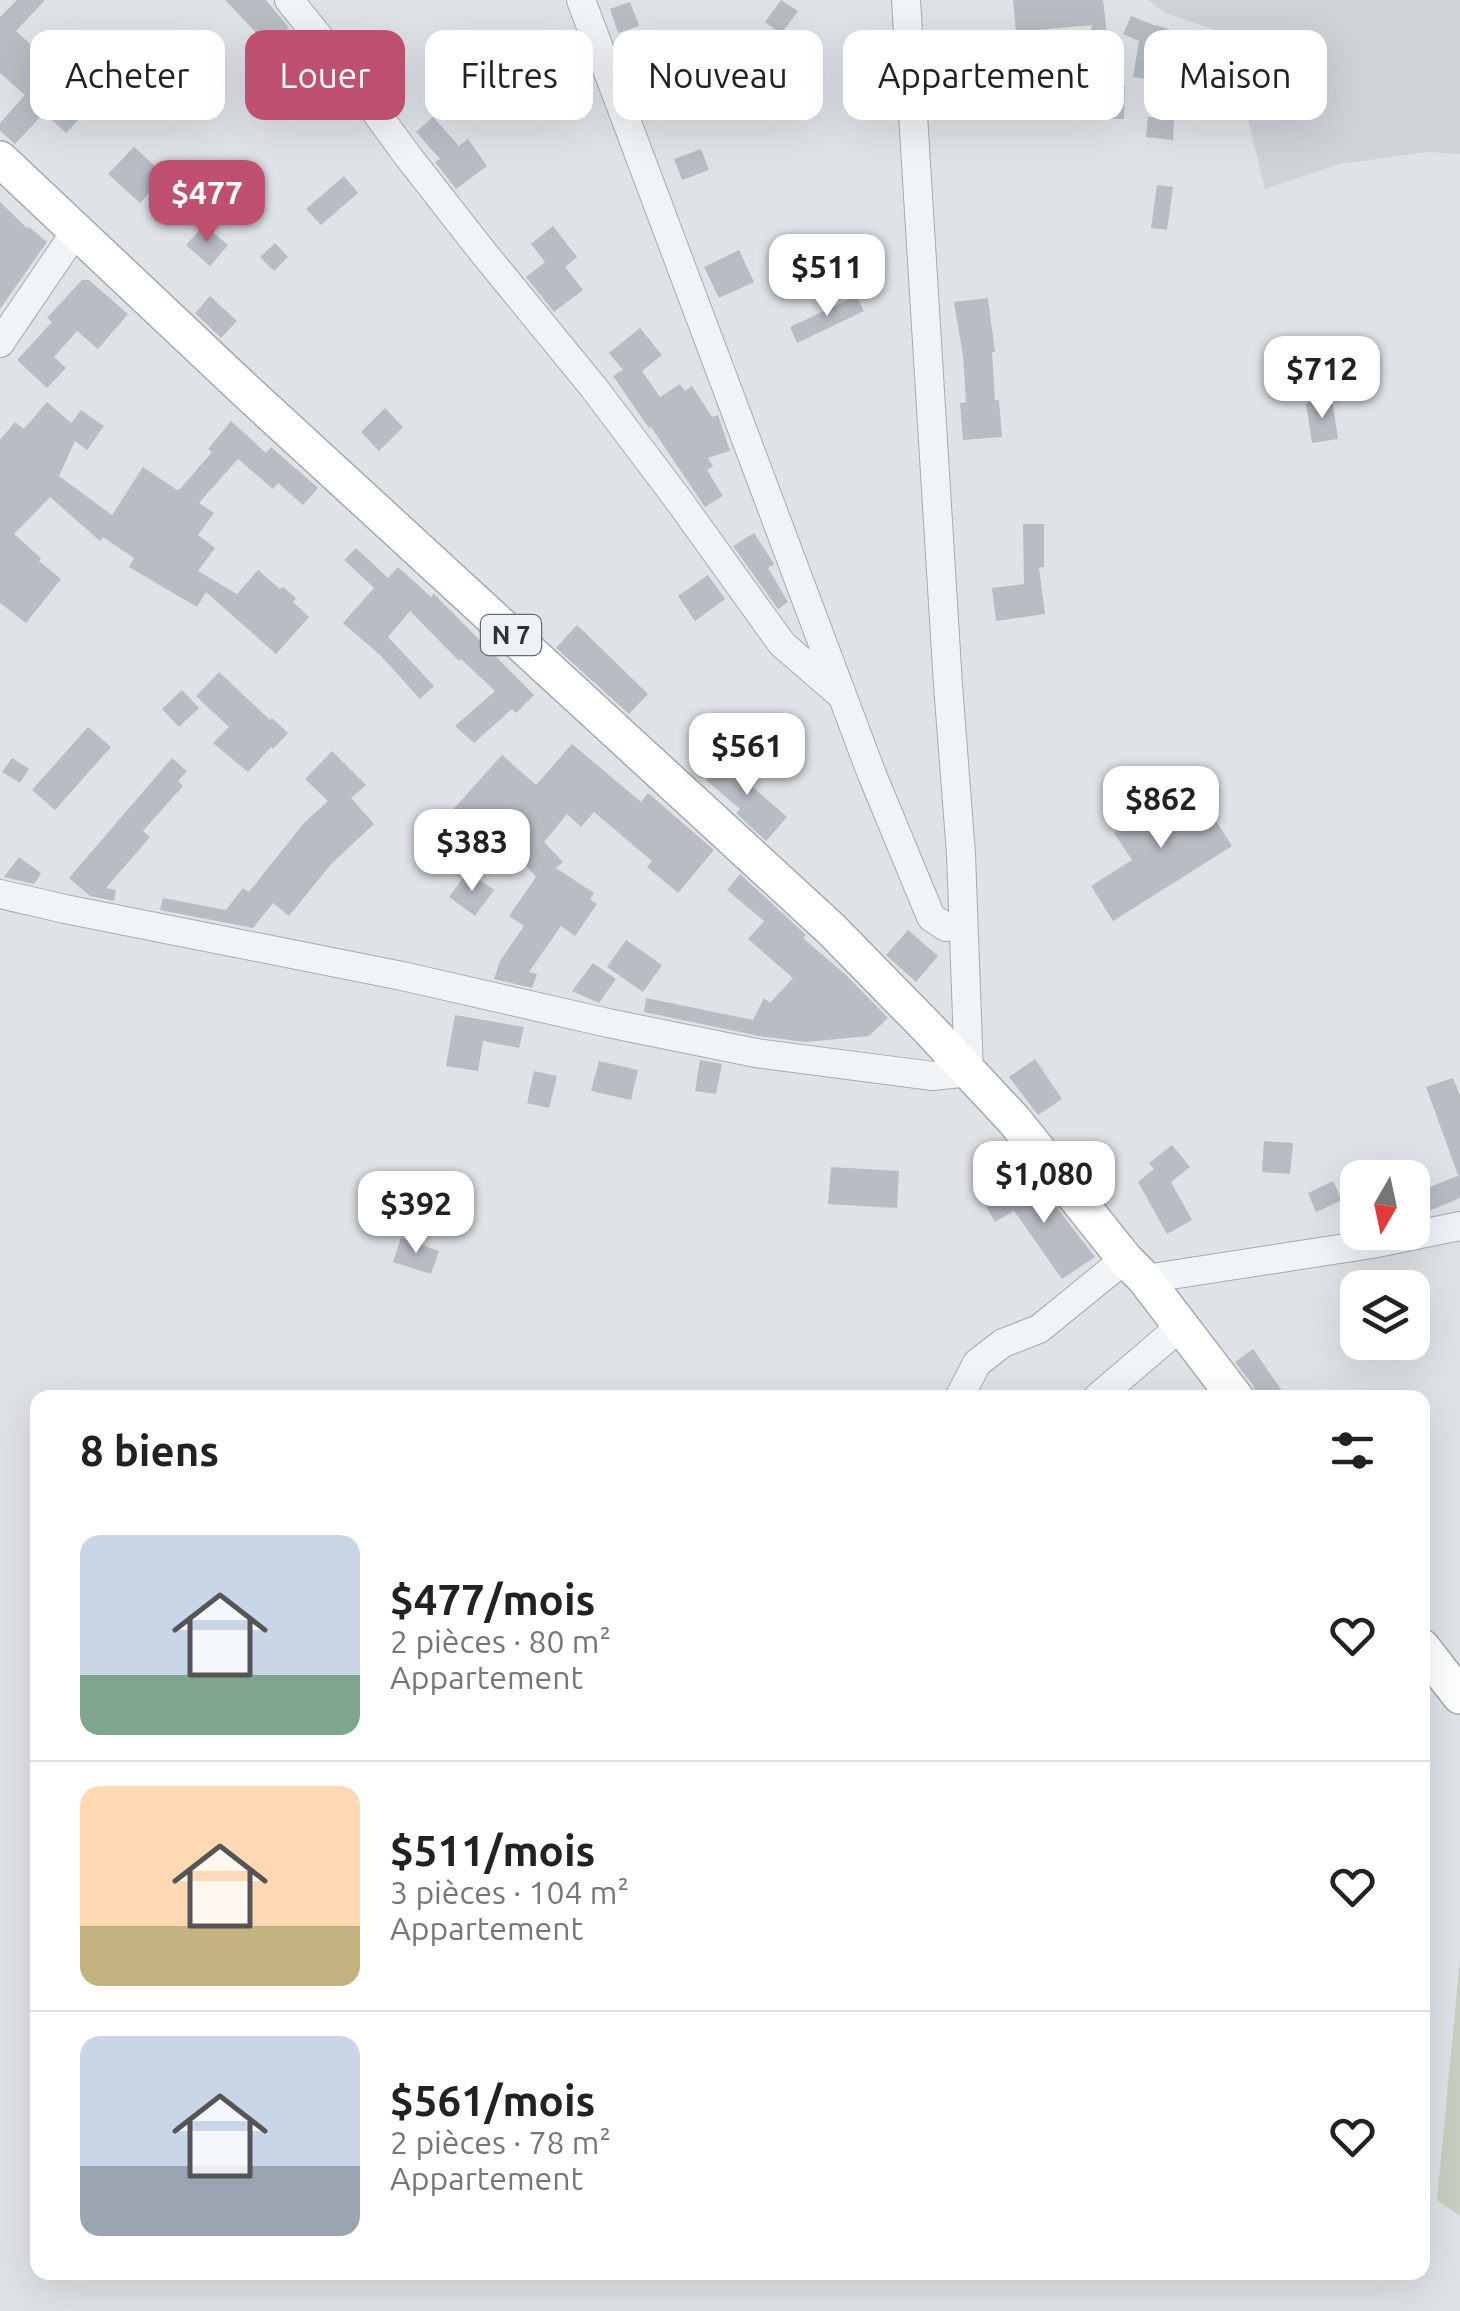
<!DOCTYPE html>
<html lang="fr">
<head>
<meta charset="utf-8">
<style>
  body { margin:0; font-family:Ubuntu,sans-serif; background:#f6f6f6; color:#222; height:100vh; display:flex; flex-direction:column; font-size:38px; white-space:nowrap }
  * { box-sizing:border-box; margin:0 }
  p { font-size:32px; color:#767676 }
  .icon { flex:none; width:55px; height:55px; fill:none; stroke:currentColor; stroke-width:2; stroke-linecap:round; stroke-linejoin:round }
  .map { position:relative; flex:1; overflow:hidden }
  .drawer { position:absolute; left:30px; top:1390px; width:1400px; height:890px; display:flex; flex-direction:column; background:#fff; border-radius:20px; box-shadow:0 10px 40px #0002 }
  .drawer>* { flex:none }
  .top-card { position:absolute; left:30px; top:30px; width:1400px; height:90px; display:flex; gap:20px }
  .needle { width:65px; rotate:189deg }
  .fabs { position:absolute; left:1340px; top:1160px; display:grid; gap:20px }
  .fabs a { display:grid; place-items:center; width:90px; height:90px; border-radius:20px; background:#fff; box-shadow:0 10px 40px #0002; font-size:50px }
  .price { position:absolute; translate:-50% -85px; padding:0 22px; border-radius:20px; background:#fff; color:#222; font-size:32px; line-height:65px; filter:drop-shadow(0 2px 5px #0008) }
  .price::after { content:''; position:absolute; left:50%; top:60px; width:30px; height:22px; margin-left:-15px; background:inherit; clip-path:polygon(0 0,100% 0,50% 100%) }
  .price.current { background:#c05070; color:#fff }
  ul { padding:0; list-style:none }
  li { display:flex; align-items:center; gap:30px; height:250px; padding:0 50px }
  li+li { border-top:2px solid #e0e0e0 }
  li span { display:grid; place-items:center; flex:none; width:280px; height:200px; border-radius:20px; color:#555 }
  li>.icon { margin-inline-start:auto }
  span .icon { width:120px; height:120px; fill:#fffc; stroke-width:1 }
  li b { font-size:42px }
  h2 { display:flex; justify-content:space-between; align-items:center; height:120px; padding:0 50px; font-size:42px }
  .tag { padding:0 35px; border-radius:20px; background:#fff; box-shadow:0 10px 40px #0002; font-size:35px; line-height:90px }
  .tag.current { background:#c05070; color:#fff }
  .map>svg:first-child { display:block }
  .built { fill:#ced3d8 }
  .green { fill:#c7d0c1 }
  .building { fill:#b7bdc3 }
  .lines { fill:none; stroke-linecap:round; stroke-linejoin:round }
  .minor-casing { stroke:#a5abb0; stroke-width:30 }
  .major-casing { stroke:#a0a9b1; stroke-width:38 }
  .minor { stroke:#f1f4f6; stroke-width:28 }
  .major { stroke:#fff; stroke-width:35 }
  .labels { text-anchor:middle; stroke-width:8; stroke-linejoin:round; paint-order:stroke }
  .shield { fill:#eef2f5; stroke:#656c74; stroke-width:2.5 }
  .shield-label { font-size:25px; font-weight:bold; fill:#2a333c }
</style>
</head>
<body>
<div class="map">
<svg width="1460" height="2311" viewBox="0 0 1460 2311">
  <rect width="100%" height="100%" fill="#dfe3e7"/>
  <!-- built -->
  <path class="built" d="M1147,0h313v154l-33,-2 -87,12 -75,25 -38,-155 -61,-21z"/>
  <!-- green -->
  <path class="green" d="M1460,1959v257l-23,-16z"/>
  <!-- building -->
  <path class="building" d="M17,0h28l-29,31 59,54 14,-15 19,18 -42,45 -22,-20 -29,31 -15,-13v-8l25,-28 -25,-22v-56z
    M225,0h41l23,28 -20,18z
    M781,0l17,11 -17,23 -16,-12z
    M1013,0h90l4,33 -10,53h28l-1,33h-37v-22h-8l9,-20 -4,-12 8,-40 -76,7z
    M630,2l9,24 -21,7 -8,-24z
    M1131,16l25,10v-1l24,8 -7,20 -14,-5 -5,32 -21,-3 6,-36 -16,-7z
    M328,84l18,21 -13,10 -17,-21z
    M433,117l26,29 9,-7 19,27 -31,23 -21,-27 5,-3 -24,-27z
    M1148,117l26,2 -1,21 -27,-3z
    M134,147l31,28 -25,28 -32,-29z
    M701,149l8,21 -27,10 -8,-21z
    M344,176l14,17 -37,32 -15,-16z
    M1157,185l16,2 -6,43 -16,-2z
    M0,202l27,26 2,-1 18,15 -47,67z
    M204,225l24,20 -18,21 -24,-21z
    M553,226l24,31 -12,10 18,23 -29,22 -28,-35 19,-15 -14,-18z
    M863,240l11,28 -16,6 -11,-27z
    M275,243l13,14 -14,14 -14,-14z
    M739,250l15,32 -35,16 -15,-31z
    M82,280h7l39,34 -30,35 -21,-18 -23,26 12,11 -19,20 -30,-28 35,-38 -5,-4z
    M210,296l27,25 -16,17 -26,-25z
    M856,296l8,15 -67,32 -7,-16z
    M988,298l7,54h-3l3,48h4l3,37 -39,3 -3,-37 6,-1 -3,-46 -9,-54z
    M640,328l22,27 -20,16 18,26 20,-13 5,7 7,-5 20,31 6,-2 12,36 -22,7 5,8 -6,4 16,26 -18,11 -54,-80 -2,1 -36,-52 10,-6 -14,-17z
    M1332,399l6,40 -26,4 -6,-40z
    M47,402l24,21 10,-13 23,16 -17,24 -12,-9 -16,35 53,39 31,-48 34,23 3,-1 32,-37 -4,-3 23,-28 35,32 5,-6 47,41 -15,17 -25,-22 -5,6 -35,-30 -39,44 15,10 -16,22 17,13 -17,23 39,23 21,-24 22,19 3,-2 13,11 -3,4 16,15 -33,37 -70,-62 -9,15 -68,-40 5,-9 -31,-21 -3,4 -50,-44 -36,37 27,24 -2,3 22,18 -35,44 -26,-20v-163l15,-18 9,7z
    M385,408l18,19 -24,24 -18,-19z
    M1023,524h21v43l-5,1 6,46 -49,7 -4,-33 32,-4z
    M754,533l19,29 1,2 -6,4 20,34 -10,7 -45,-63z
    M356,548l32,30 10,-11 33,30 3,-3 100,101 -18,18 -4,-4 -38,34 -19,-17 40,-35 -34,-32 -2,2 -49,-50 -22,26 46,49 -14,13 -39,-43 -38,-33 31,-35 -30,-28z
    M708,575l17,24 -30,22 -17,-25z
    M577,625l71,69 -19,20 -73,-66z
    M219,672l51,48 2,-2 16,15 -15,16 -2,-2 -23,25 -35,-29 16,-16 -33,-31z
    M182,690l17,18 -20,19 -17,-18z
    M88,727l23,20 -56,63 -23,-20z
    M572,744l69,58 7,-9 66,57 -36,43 -31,-26 5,-6 -58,-49 -13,15 -14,-13 -23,28 19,20 -7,6 38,25 -4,6 7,5 -22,32 -14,-10 -32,46 8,2 -5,14 -38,-9 6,-18 24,-35 -15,-10 27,-39 -24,-27 -2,3 -25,-21 -15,17 -29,-26 61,-68 34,30z
    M332,751l34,34 -15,13 23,26 -42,39 -43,53 -16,-13 -20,25 -93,-18 3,-12 63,12 17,-22 6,4 55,-69 24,-22 -23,-22z
    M728,755l30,26 -5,6 34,30 -21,24 -30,-28 4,-4 -34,-29z
    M12,758l17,11 -9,14 -18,-11z
    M172,758l15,13 -9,10 5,5 -40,45 7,6 -44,51 10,2 -2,11 -24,-5 -21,-18z
    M1193,785l39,61 -119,75 -22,-35 41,-26 -18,-27 36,-25 2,3z
    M19,857l22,16 -7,11 -30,-7z
    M468,871l26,19 -19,26 -26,-19z
    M740,874l66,61 -3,3 44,38 41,42 -19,18 -63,6 -47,-6 -115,-24 2,-14 107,22 11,-22 6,5 23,-25 -45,-39 16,-18 -37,-31z
    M908,930l30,26 -22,26 -30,-27z
    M626,940l36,25 -19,27 -36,-25z
    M593,963l23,16 -17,24 -27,-12z
    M455,1015l69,12 -5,21 -36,-7 -5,30 -32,-5z
    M1035,1059l27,40 -24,16 -29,-38z
    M700,1060l22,4 -6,30 -21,-3z
    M599,1061l39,9 -7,30 -40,-9z
    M534,1071l23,5 -8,32 -22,-5z
    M1453,1078l7,18v102l-48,20v-24l48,-19h-2l-32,-88z
    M1264,1141l29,2 -3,31 -28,-2z
    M1172,1145l18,22 -19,15 21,38 -25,14 -29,-52 16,-13 -5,-6z
    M831,1167l68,4 -2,37 -69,-4z
    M1033,1177l62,80 -33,22 -48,-68 -19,11 -9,-15z
    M1333,1181l9,19 -26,12 -8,-19z
    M401,1238l38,13 -8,23 -38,-12z
    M1253,1349l34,49h-30l-4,-13 -18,-23z"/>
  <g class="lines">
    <defs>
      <path id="minor" d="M289,0l51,63 67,92 75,96 112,137 83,110 105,146 58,50
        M581,0l290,772 60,145 15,10 17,-3
        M911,77l160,-1
        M0,343l76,-112
        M0,894l65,15 337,67 206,47 148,30 177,23 36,-4 -8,-218 -13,-169 -42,-685
        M1145,1279l227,-35 88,-18
        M959,1398l18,-35 26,-20 36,-14 86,-70
        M1097,1398l84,-72"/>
      <path id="major" d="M0,159l246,232 585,538 98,100 85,91 111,139 20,20 91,119
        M1422,1647l38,49"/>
    </defs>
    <!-- minor casing -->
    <use href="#minor" class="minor-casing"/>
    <!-- major casing -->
    <use href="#major" class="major-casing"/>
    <!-- minor -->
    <use href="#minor" class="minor"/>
    <!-- major -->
    <use href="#major" class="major"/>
  </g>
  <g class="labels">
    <!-- shield labels -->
    <rect class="shield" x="481" y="615" width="60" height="40" rx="8"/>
    <g class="shield-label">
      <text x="511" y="644">N 7</text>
    </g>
  </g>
</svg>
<div class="fabs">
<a><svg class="needle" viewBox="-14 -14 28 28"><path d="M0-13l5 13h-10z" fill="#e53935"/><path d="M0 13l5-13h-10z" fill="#767676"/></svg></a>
<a><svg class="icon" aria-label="layers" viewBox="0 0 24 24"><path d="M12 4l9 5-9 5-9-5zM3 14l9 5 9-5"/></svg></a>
</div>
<b class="price current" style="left:207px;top:245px">$477</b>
<b class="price" style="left:827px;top:319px">$511</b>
<b class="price" style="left:1322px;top:421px">$712</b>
<b class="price" style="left:747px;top:798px">$561</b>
<b class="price" style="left:1161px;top:851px">$862</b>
<b class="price" style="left:472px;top:894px">$383</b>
<b class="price" style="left:1044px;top:1226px">$1,080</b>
<b class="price" style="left:416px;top:1256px">$392</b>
<div class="top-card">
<a class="tag">Acheter</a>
<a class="tag current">Louer</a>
<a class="tag">Filtres</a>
<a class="tag">Nouveau</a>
<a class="tag">Appartement</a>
<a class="tag">Maison</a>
</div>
<section class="drawer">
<h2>8 biens<svg class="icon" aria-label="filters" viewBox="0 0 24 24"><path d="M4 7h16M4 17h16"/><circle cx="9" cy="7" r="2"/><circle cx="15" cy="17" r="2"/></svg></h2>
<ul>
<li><span style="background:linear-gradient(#c9d6e8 70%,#7fa58c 0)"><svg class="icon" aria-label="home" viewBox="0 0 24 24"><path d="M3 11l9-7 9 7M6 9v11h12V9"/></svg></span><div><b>$477/mois</b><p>2 pièces · 80 m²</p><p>Appartement</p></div><svg class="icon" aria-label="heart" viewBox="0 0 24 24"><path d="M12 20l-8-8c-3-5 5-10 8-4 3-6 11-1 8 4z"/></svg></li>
<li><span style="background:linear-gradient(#ffd9b3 70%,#c2b280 0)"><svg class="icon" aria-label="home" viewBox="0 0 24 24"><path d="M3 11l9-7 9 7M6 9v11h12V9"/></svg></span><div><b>$511/mois</b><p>3 pièces · 104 m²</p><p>Appartement</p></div><svg class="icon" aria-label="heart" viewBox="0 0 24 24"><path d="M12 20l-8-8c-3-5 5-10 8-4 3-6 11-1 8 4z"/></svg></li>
<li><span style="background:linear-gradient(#c9d6e8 65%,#9aa5b1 0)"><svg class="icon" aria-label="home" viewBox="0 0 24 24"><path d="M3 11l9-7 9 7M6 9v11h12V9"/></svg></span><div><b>$561/mois</b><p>2 pièces · 78 m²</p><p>Appartement</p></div><svg class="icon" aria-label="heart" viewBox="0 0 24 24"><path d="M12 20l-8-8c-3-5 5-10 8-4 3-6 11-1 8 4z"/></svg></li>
</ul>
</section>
</div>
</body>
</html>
